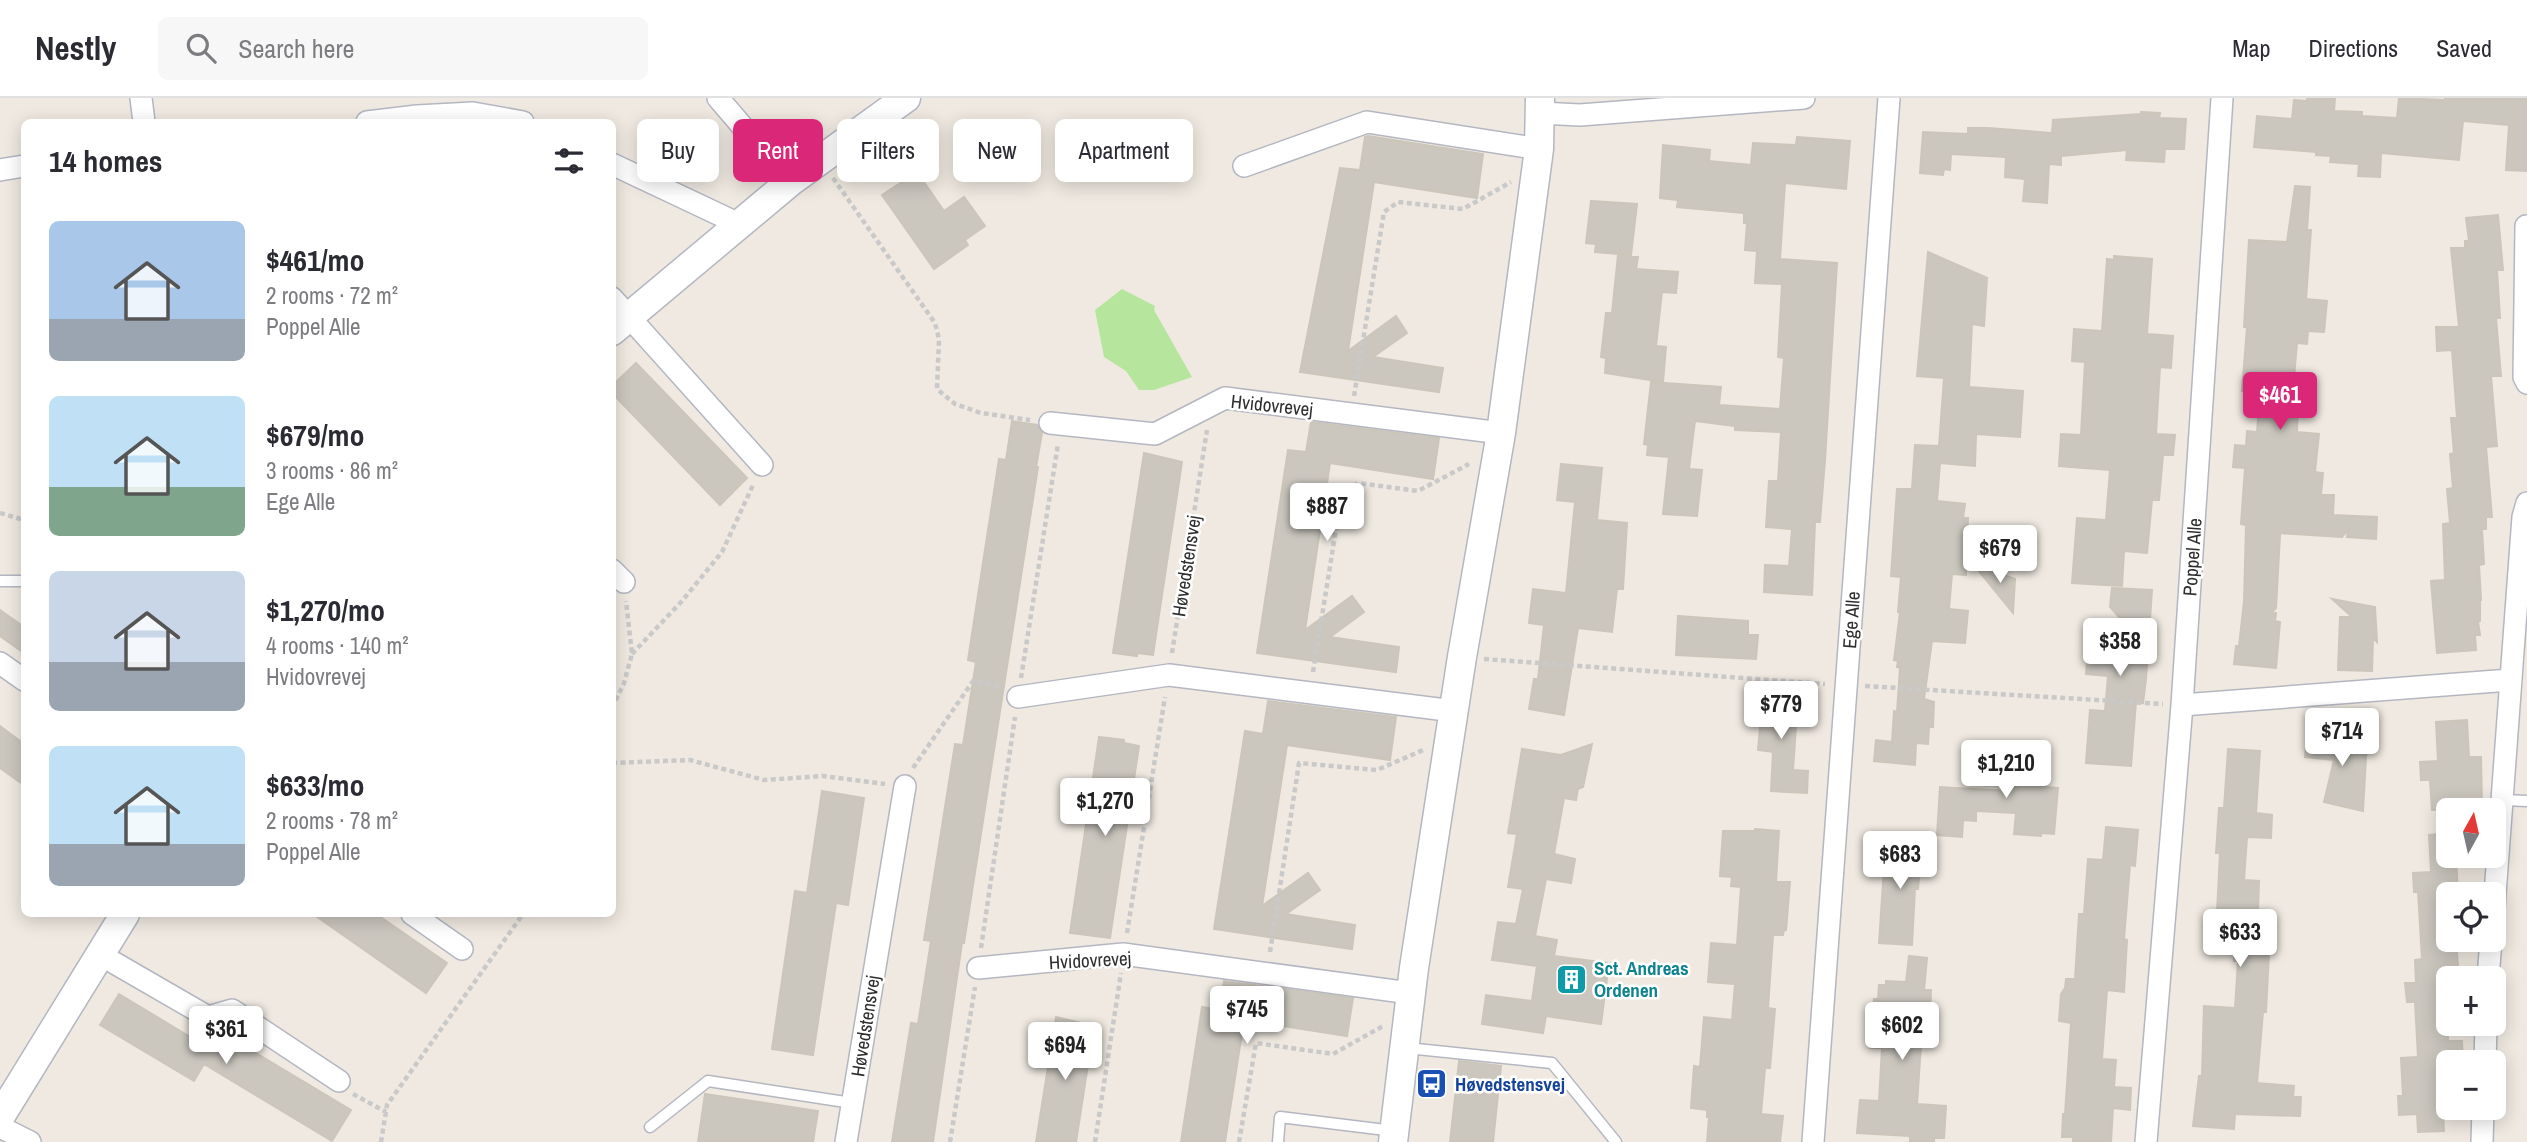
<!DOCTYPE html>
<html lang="en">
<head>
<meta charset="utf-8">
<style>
  body { margin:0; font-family:"Archivo Narrow",sans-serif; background:#f7f7f7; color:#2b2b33; height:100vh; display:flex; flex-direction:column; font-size:26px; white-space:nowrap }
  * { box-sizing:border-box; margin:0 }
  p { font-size:23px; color:#7c7c81 }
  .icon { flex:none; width:38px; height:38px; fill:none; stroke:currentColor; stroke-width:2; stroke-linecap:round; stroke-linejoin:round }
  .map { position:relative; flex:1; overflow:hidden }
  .side { position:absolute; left:21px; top:21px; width:595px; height:798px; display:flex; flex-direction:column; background:#fff; border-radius:10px; box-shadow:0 4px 18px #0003 }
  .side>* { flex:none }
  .guide { position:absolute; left:637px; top:21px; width:665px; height:63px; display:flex; gap:14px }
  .needle { width:46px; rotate:8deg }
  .fabs { position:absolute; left:2436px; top:700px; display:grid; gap:14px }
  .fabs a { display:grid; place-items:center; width:70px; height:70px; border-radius:10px; background:#fff; box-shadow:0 4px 18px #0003; font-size:35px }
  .price { position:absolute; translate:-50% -60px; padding:0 16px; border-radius:7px; background:#fff; color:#222; font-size:23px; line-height:46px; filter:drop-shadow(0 2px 4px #0008) }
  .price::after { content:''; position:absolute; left:50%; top:42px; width:21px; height:16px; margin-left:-10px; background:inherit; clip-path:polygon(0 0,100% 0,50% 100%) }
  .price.active { background:#db2777; color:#fff }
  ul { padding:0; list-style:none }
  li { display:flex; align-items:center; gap:21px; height:175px; padding:0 28px }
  li span { display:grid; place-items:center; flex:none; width:196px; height:140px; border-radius:10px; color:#555 }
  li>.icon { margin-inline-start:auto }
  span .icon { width:84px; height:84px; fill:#fffc; stroke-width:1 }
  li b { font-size:30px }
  h2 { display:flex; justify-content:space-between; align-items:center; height:84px; padding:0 28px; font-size:30px }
  .tag { padding:0 24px; border-radius:10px; background:#fff; box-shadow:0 4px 18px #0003; font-size:24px; line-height:63px }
  .tag.active { background:#db2777; color:#fff }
  header { display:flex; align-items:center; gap:42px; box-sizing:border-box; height:98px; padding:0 35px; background:#fff; border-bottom:2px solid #e1e1e2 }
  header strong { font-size:33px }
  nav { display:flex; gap:38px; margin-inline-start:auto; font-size:24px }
  .search { width:490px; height:63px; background:#f7f7f7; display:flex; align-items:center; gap:18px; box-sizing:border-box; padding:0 24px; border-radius:10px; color:#7c7c81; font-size:26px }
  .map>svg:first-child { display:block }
  .green { fill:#b6e59e }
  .building { fill:#cbc7bf; stroke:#cbc5ba; stroke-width:2 }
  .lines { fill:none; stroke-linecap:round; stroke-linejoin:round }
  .lane-casing { stroke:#b4b7c1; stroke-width:13 }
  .street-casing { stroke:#b4b7c1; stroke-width:24 }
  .secondary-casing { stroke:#b4b7c1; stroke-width:31 }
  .path { stroke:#c9c9c9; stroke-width:4.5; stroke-dasharray:5 3.5; stroke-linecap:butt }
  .lane { stroke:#fff; stroke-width:10 }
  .street { stroke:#fff; stroke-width:21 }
  .secondary { stroke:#fff; stroke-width:28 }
  .labels { text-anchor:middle; stroke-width:5; stroke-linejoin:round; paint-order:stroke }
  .street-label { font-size:19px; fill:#2e2e2e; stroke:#fff }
  .culture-label { font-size:19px; font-weight:bold; fill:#0d838f; stroke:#fff; text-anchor:start }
  .transit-label { font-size:19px; font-weight:bold; fill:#164399; stroke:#fff; text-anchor:start }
</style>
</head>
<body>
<header>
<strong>Nestly</strong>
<div class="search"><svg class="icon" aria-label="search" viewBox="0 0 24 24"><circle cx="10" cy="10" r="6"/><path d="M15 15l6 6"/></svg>Search here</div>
<nav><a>Map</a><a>Directions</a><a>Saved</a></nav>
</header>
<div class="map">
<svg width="2527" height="1044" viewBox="0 0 2527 1044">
  <rect width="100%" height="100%" fill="#efe9e1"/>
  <!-- green -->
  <path class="green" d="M1122,191l33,17 -1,4 38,67 -38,13h-15l-13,-19 -22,-14 -9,-47z"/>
  <!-- building -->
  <path class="building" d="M2307,0h28l-1,13 28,1v4l35,2 2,-20 46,2v-2h82v73l-21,-1 3,-45 -46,-4 -4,39 -78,-7 -1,24 -22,-1 1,-12 -29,-2 1,-6 -15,-1v-3l-62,-5 3,-31 35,3 2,-19 13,1z
    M2141,14l19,1 -1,5 27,1 -2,30h-19l-1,13 -38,-2 1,-10 -66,6v9l-12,-1 -2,39 -24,-2 2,-22 -20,-2 1,-20 -55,-3 -1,16 -6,-1 -1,6 -23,-2 3,-41 45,2v-6h20l64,5 1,-13 88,-6z
    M1368,38l115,18 -6,44 -103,-16 -26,169 48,-35 11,17 -34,24 70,11 -4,24 -139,-20 40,-204 20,2 5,-33z
    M1797,39l53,4 -4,48 -61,-6 -5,76 57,4 -12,197 -5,62h-5l-3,73 -48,-3 1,-27 24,1 3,-37 -26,-2 3,-46h9l3,-49 -46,-2v-4l-40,-5 -6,48 13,1 -5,46 -34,-2 6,-57 -22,-2 1,-10 -4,-1 7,-62 70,5 -2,18 61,4 4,-51 -6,-1 4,-73 -27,-1 2,-32 -12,-1 2,-27h-3v-10l-67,-6 1,-7 -18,-2 3,-53 47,5 -1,11 42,4 2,-22 43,2z
    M917,74l27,39 20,-14 21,29 -20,14 3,5 -34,24 -52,-74z
    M2295,88l15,1 -3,43h4l-5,69 21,2 -3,31 -16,-1 -1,13 -10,-1 -5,58 6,1 -1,30 22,2 -4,38 8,1 -2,22h13l-1,20 44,2 -1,22 -29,-2 1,-7 -6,7 -64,-4 2,2 -4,73 -5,5h5l-1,8 5,1 -4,46 -42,-4 2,-18h3l5,-45 2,-76 -5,-1 4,-56 -12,-1 2,-22 11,1 1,-15 10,1 3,-39 -18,-2 5,-64h-3l5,-87 38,2z
    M1591,103l46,3 -6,51 -36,-3 1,-8 -10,-1z
    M2498,117l5,55h-6l3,48h-4l5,58h-10l6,70 -11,1 6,70h-6v12h-4l2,35 -5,1 2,35h-1v21l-2,1 2,13h-5l1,15 -39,3 -6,-72 14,-1 -2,-56 7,-1 -3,-34 6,-1 -3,-34 4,-1 -3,-35h6l-5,-68 -15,1 -1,-24h23l-8,-79h14v-7h4l-3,-23z
    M1928,154l59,26 -3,48 -12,-2 -3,63 54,4 -3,46 -44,-3 -1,32 -35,-3 -3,38 28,3 -2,14h5l-2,57 -14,-1 -3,35 19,2 -3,32 -33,-2 -8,58 10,3 -1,25h-4l-1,17 -12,-1 -1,22 -41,-4 2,-21 16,2 2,-31 3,1 3,-44 -3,-1 1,-6 -4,-1 6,-48h-2l3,-35 -10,-1 6,-87h15l3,-44 24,1 5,-68 -27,-2z
    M1618,157l20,2 -2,12 42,3 -2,21 -14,-1 -6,54 10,1 -3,35 -58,-9 1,-15 -5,-1 5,-44h6z
    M2114,158l38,3 -5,75 26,2 -2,32 -11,-1 -4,67 19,1 -2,20h-10l-4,45h-7l-5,53 -23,-2 -2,35 -50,-3 5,-65 29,2 4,-50 -51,-4 2,-32 20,1 4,-73 -13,-1 2,-32 28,2 5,-72 7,1z
    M636,265l111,115 -27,27 -108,-112v-7z
    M1012,323l25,4 5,8 -6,34h2l-74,476h-2l-29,199h-41l19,-119 7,1 13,-83 -7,-1 31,-196 8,1 13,-83 -8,-2 31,-201 7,1z
    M1311,324l128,16 -6,41 -103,-16 -25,167 47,-34 12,16 -34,25 69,10 -3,25 -139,-19 31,-203 18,2z
    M1144,355l38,9 -29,193 -16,-2v3l-24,-3z
    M1561,366l41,4 -5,52 30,3 -4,66h-6l-5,43 -34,-4 -14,87 -35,-6 5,-30h4l6,-54 -15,-2 4,-34 33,4 9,-91 -18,-2z
    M1973,466l42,15 -2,34z
    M2112,490l40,2 -6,89 -3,24 -7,-1 -5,64 -45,-3 4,-53 15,1 3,-35 -22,-2 3,-41 47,3 -26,-29z
    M2332,501l43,8 2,35 -4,-4 -1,33 -34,-1 2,-53h12z
    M0,512l24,17v26l-24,-17z
    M1678,518l70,5v14h10l-2,24 -80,-4z
    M1756,597l42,2 -5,73 15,1 -1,22 -36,-2 2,-39 -15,-2 3,-34 -7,-1z
    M1268,603l128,16 -6,43 -103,-15 -25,161 46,-33 12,17 -34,24 69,11 -3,24 -138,-20 31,-198 18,3z
    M2467,622l2,37h12l1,47 -19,1v5h-31l-2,-30h-9l-1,-18 18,-1 -2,-39z
    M0,628l24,18v41l-24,-17z
    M2307,636l60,6 -4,71 -39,-9 10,-42 -29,-3z
    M1099,639l25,3v3l15,3 -29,192 -40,-5z
    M1592,646l-9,43 -5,2 -2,11 -12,-2 -10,56 21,5 -4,24 -25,-4 -11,57 22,4 -3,16 55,7 -8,61 -55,-8 -3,17 -61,-9 4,-29 46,6 5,-35 -45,-6 6,-38 18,2 7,-35 -15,-2 9,-53 -9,-1 14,-84 39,6z
    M2228,651l32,2 -4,62 16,2 -1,23 -24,-1 -3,43 15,1 -1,29h5l-1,24h8l-4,78h-3l-6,71 37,3 -1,11h8l-1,19 -65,-2 -1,15 -41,-3 6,-50h3l2,-70 31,2 3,-47h-4l2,-48 -19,-1 3,-59h-4l3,-45h5z
    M2015,652l34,3 -3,34 12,1 -4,46 -13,-1v3l-27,-2 2,-21 -40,-2v10l-13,-1 -1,17 -25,-2 3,-48 69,4 2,-19h3z
    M822,693l42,7 -16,107 -12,-2 -23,152 -41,-6 23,-158 12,2z
    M2106,729l32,3 -3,36 -5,-1 -6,74 3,1 -3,52 -17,-2 -5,69 14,1 -2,27 17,1 -1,22 -17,-2 -2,34h-38v-5h-11l1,-23h2l6,-91 -12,-2 2,-27 4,-6 1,-9h9l4,-65h5l4,-55 15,1z
    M1755,731l24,2 -3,51h14l-4,48h-2l-1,5h-10l-5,73 7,1 -5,59h-5l-4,46 22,2 -3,26h-73l2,-25h-2v-7l-16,-2 3,-42 6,1 4,-50 28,3 3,-36 -27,-2 3,-39 26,2 4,-58 -10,-1 1,-9 -12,-1 3,-45h32z
    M2448,735v23h8l2,38h-10v46h8l3,38h-11v63h14l1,21h-15l-2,3 1,28h-5l2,38 -26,1 -1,-18 -18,1 -1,-19h5l-2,-38 17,-1 -3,-55h-8l-2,-19h11l-1,-23 7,-1 -4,-67h-4l-1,-19 18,-1 -2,-37z
    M1886,740l36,5 -4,46h-3l-3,56 -33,-2z
    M313,816h63l71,49 -21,30z
    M1909,858l18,2 -3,32h7l-1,27 -7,-1 -6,88 29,2 -2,32h-10v4h-24v-6l-53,-3 3,-33 19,1 3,-53h-12l4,-49h4l1,-14h7v-4l20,1z
    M1224,883l129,17 -6,38 -103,-16 -19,122h-44l21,-135 18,3z
    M119,896l91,55 11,-17 130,78 -19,31 -128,-77 -10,17 -94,-56z
    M1056,919l38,9 -18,116h-40z
    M1459,963l42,5 -8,76h-43z
    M705,996l113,17 -5,31h-115z"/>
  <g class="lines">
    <defs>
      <path id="lane" d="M0,483h24
        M2503,702l24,1
        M1407,950l145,15 64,79
        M650,1029l58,-46 144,22
        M1278,1044l2,-25 114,14"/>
      <path id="street" d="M141,0l3,24
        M718,0l72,84
        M1540,15l40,2 224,-17
        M367,24l50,-6 56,-3 50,9
        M612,66l127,60
        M1244,68l123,-44 172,27
        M0,72l24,-4
        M2526,128l-2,151 3,6
        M612,200l150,167
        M1050,325l105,11 70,-36 276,35
        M612,472l12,12
        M0,565l24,17
        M1018,599l151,-22 285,36
        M2182,607l328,-25
        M2494,810l29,-391 4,-14
        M412,816l50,35
        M99,856l109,63 24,-7 107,71
        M978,870l145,-14 287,39
        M2488,880l3,-38
        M2485,964l1,-38
        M0,1029l30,15
        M846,1044l59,-356
        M1813,1044l76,-1044
        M2146,1044l36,-437 40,-607
        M2482,1044l1,-34"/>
      <path id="secondary" d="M612,233l178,-149 116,-84
        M0,1019l125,-203
        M1393,1044l21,-174 48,-311 39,-224 38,-284 1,-51"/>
    </defs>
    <!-- lane casing -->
    <use href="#lane" class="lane-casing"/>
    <!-- street casing -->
    <use href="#street" class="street-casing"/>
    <!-- secondary casing -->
    <use href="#secondary" class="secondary-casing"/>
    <!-- path -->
    <path class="path" d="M833,80l102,145 4,16 -2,50 18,15 26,9 49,7
      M1354,298l30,-184 14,-10 65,7 48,-27
      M0,415l24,7
      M1172,555l35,-223
      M632,556l50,-53 40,-49 32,-69
      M1484,561l341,25
      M1313,574l29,-180 16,-9 60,8 51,-27
      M1021,580l37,-234
      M1865,588l298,18
      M612,610l12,-25 8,-29 -6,-53
      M612,665l78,-3 74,20 59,-4 62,8
      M913,670l60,-87 28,5
      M1127,835l38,-236
      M981,850l34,-231
      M1270,854l29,-189 78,7 46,-20
      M353,996l33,18
      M381,1044l6,-37 136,-191
      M950,1044l25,-155
      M1095,1044l26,-169
      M1239,1044l17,-99 77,11 50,-28"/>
    <!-- lane -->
    <use href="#lane" class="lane"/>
    <!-- street -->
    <use href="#street" class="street"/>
    <!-- secondary -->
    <use href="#secondary" class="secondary"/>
  </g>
  <!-- icons -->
  <defs>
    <symbol id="building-square" viewBox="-11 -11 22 22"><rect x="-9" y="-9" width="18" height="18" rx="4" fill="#0f9aa8" stroke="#fff"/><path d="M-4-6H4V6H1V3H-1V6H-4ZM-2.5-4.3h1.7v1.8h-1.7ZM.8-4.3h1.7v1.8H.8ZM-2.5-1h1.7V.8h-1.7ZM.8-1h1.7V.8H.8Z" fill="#fff"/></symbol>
    <symbol id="bus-square" viewBox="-11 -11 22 22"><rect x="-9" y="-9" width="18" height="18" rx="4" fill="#1a4fb4" stroke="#fff"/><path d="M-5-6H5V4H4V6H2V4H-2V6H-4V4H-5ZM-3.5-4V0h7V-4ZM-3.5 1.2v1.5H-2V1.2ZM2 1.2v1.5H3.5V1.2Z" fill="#fff"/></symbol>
  </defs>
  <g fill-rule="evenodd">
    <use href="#building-square" x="1554" y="864" width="35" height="35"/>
    <use href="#bus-square" x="1414" y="968" width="35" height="35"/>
  </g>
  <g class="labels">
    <!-- street labels -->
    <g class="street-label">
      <text transform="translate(1272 307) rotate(6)" y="7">Hvidovrevej</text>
      <text transform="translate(2192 459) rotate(-86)" y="7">Poppel Alle</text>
      <text transform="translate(1186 468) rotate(-81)" y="7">Høvedstensvej</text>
      <text transform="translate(1851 522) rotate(-86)" y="7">Ege Alle</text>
      <text transform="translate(1090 862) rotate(-3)" y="7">Hvidovrevej</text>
      <text transform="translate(865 928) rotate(-81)" y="7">Høvedstensvej</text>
    </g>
    <!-- culture labels -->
    <g class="culture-label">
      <text x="1594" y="877">Sct. Andreas<tspan x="1594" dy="22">Ordenen</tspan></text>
    </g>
    <!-- transit labels -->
    <g class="transit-label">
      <text x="1455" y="993">Høvedstensvej</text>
    </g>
  </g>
</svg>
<div class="fabs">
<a><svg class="needle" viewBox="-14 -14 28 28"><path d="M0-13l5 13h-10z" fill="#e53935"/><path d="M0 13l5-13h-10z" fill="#7c7c81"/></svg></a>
<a><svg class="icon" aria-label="locate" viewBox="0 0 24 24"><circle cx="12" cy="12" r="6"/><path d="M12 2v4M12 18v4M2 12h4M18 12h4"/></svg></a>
<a>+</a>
<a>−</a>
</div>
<b class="price active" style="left:2280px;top:334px">$461</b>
<b class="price" style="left:1327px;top:445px">$887</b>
<b class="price" style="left:2000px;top:487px">$679</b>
<b class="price" style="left:2120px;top:580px">$358</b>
<b class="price" style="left:1781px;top:643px">$779</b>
<b class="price" style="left:2342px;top:670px">$714</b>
<b class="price" style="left:2006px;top:702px">$1,210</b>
<b class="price" style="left:1105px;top:740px">$1,270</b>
<b class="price" style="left:1900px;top:793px">$683</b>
<b class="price" style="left:2240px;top:871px">$633</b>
<b class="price" style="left:1247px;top:948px">$745</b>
<b class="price" style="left:1902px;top:964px">$602</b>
<b class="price" style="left:226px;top:968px">$361</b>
<b class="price" style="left:1065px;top:984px">$694</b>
<div class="guide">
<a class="tag">Buy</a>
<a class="tag active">Rent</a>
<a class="tag">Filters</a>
<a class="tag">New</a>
<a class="tag">Apartment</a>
</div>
<section class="side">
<h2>14 homes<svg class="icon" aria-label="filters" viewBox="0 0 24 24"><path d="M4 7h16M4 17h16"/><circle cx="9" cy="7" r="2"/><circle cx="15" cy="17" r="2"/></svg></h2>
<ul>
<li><span style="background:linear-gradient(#a9c7e8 70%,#9aa5b1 0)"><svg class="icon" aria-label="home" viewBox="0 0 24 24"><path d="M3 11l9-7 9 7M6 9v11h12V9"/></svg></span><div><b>$461/mo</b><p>2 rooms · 72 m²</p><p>Poppel Alle</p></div></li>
<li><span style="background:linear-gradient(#bfe0f5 65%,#7fa58c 0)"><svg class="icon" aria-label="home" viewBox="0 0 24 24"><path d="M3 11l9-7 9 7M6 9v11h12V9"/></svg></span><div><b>$679/mo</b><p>3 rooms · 86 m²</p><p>Ege Alle</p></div></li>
<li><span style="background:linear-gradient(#c9d6e8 65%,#9aa5b1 0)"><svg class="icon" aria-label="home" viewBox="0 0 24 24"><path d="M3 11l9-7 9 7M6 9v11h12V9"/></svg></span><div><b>$1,270/mo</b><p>4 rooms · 140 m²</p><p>Hvidovrevej</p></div></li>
<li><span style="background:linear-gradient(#bfe0f5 70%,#9aa5b1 0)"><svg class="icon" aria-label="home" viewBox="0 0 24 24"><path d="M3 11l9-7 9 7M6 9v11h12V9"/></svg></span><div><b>$633/mo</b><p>2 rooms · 78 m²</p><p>Poppel Alle</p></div></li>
</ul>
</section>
</div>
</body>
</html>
